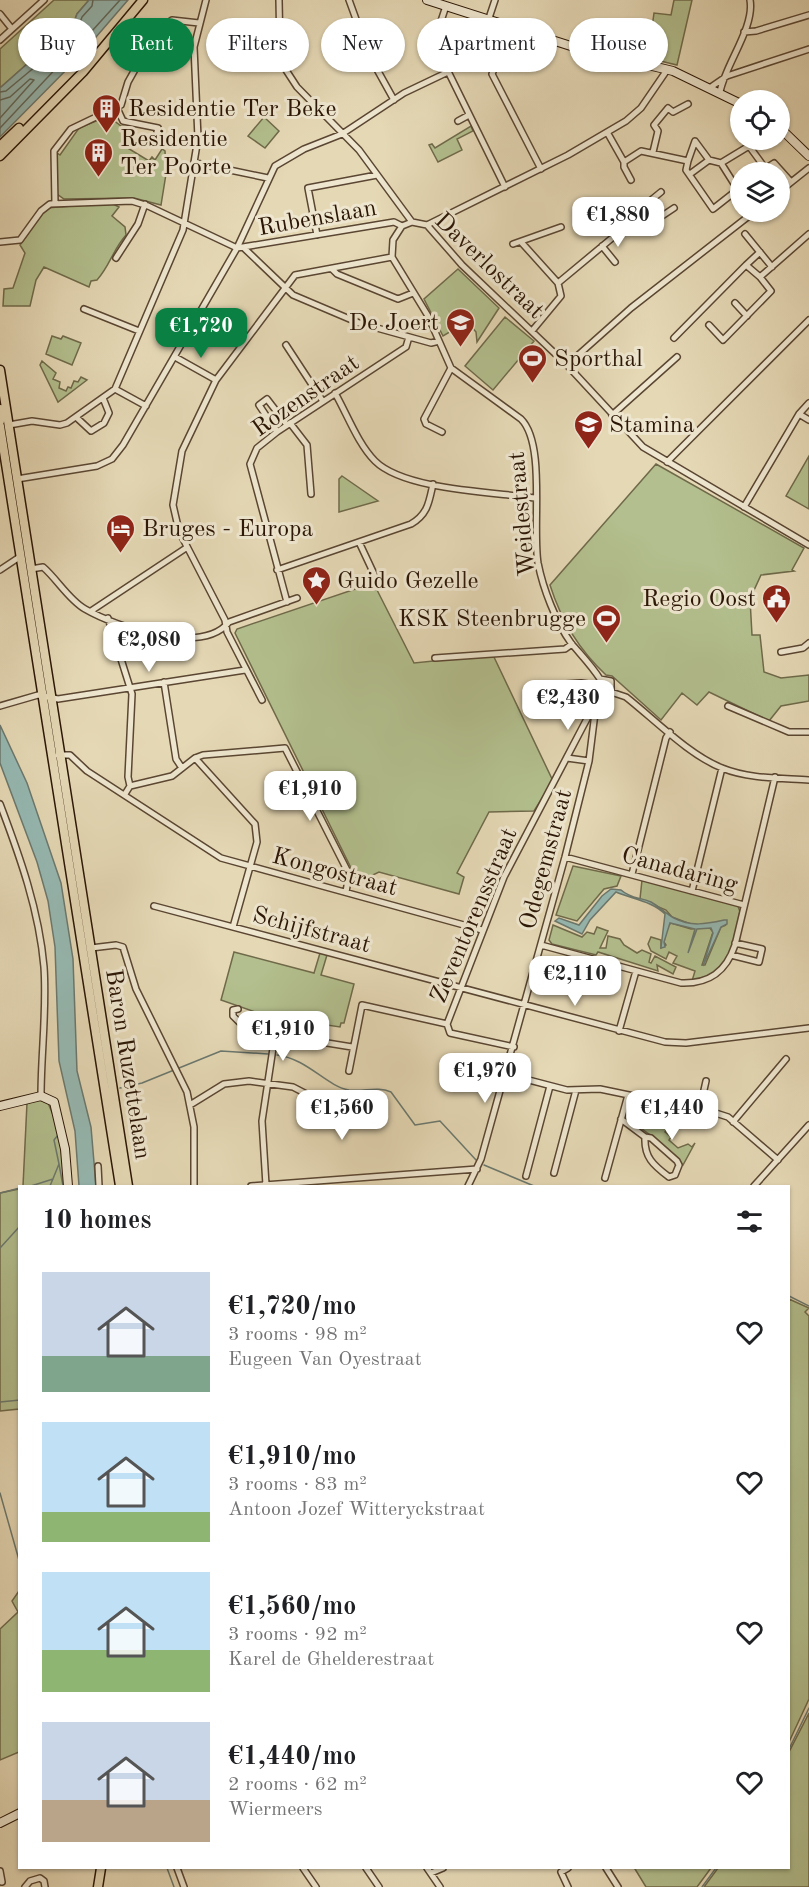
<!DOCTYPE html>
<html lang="en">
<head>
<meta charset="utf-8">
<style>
  body { margin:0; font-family:"Old Standard TT",serif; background:#f6f6f6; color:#202124; height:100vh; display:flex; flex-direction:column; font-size:22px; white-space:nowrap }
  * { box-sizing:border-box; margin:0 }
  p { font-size:20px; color:#757577 }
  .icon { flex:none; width:33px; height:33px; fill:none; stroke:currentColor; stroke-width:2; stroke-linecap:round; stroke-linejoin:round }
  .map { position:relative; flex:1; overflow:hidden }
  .panel { position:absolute; left:18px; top:1185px; width:772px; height:684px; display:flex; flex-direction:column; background:#fff; border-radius:0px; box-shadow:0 2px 4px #0004 }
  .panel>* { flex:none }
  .banner { position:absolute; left:18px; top:18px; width:774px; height:54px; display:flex; gap:12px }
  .controls { position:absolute; left:730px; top:90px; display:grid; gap:12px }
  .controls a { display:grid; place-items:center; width:60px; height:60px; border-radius:50%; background:#fff; box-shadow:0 2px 4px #0004; font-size:30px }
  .price { position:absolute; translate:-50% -51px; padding:0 14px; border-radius:12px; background:#fff; color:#222; font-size:20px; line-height:39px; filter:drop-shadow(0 2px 3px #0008) }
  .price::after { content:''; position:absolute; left:50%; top:36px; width:18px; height:14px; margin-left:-9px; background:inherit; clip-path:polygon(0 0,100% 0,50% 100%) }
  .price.selected { background:#0b8043; color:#fff }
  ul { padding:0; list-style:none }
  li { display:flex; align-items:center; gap:18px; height:150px; padding:0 24px }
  li span { display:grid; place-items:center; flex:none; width:168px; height:120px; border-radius:0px; color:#555 }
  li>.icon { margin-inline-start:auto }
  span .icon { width:72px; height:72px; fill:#fffc; stroke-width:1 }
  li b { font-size:26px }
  h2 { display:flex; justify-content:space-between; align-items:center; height:72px; padding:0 24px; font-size:26px }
  .tag { padding:0 21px; border-radius:27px; background:#fff; box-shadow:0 2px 4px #0004; font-size:21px; line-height:54px }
  .tag.selected { background:#0b8043; color:#fff }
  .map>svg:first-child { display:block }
  .green { fill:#b3bf8e; stroke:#6f6a4a; stroke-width:1.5 }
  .water { fill:#96b9b3; stroke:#6b786e; stroke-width:1.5 }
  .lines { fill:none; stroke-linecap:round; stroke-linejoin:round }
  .shore { stroke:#60685c; stroke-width:1.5 }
  .stream { stroke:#6b786e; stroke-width:1.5 }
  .street-casing { stroke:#5a4632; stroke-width:8 }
  .secondary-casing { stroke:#2b1606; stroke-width:10 }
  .primary-casing { stroke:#2b1606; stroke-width:11 }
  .street { stroke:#eee6cf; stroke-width:5 }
  .secondary { stroke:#eee6cf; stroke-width:8 }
  .primary { stroke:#e5d8b5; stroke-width:8 }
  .labels { text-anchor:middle; stroke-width:6; stroke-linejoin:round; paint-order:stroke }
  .poi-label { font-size:24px; fill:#2b1606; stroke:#eee6cf; text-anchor:start }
  .street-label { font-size:24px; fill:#2b1606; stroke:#eee6cf }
</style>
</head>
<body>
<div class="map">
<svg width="809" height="1887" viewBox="0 0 809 1887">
  <rect width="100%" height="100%" fill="#e5d8b5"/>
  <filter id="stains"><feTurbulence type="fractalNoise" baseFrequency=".00333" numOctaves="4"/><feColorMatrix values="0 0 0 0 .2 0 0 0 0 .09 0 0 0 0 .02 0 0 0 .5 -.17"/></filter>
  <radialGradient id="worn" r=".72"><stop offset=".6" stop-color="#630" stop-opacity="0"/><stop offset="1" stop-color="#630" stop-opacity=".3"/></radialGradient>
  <!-- green -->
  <path class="green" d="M54,0h35l-12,14 -13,35 -6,6 -32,10 -26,23v-39z
    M674,0h18l-15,65 -25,-6 -2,-17 4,-29 17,2z
    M108,116l13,10 14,2 1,5 -10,14 23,14 3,-4 3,3 7,-11 3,2 1,23 -5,31 -27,-7 -70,1 -7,-5v-41l3,2 19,-27z
    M264,117l15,14 -14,17 -17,-12z
    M471,126l2,5 -16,8 5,11 -24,12 -9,-17 3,-1 3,4z
    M111,203l8,4 -7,9 13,11 1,8c-14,16 -16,31 -29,45l-6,1 -2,6 -45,-20 -8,13 -6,26h-27l1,-17 9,-1 12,-35 -5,-8 26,-37z
    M458,269l41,39 -22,34 -1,-10 -6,-7 -12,2 -15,9 -19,-37z
    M505,317l29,24 -41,49 -28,-24z
    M52,336l9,3 2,-3 18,7 -9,22 -26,-11z
    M42,361l14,12 -3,6 7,3 -1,6 7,3 2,-4 3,1 3,-7 4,1 3,-5 6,3 -29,22 -18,-37z
    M809,456v53l-23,-13z
    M656,464l148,84 -12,22 2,1 -33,4 -11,24 2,36h8l4,37 17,6 28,-3v26l-28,5 -12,15 -60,-29 -12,13 -15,-12 -21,27 -49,-44 -6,-1c-27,-25 -45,-55 -56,-90z
    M342,476l36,25 -39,11v-33z
    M370,584l5,2 39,77 79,-8 60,126 -19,30 -45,1 -32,61 7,4 -5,17 -80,-22 -21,10 -123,-249 2,-4z
    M573,866l48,10 -4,10 -13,3 -27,32 -21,-6z
    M642,880l96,26 2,6c-8,34 -9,61 -48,69l3,-10 -22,-8 4,-7 -8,-4 -3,7 -15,-8 -3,-7 3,-7 10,3v8l5,-3 -2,-3 3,-15 4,-4 20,6 18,-2 4,5 -11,33h3l16,-38 5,-2h-33l-21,-8 -6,-7 -26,-11z
    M553,925l29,12 5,-5 7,2 3,-7 11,4 -8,17h6l2,-12 12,3 4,6 13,8 5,-3 9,4 -2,8 2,1 4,-7 21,11 -3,7 -16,-9 1,6 -60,-19 -2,3 -44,-11 -3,-4z
    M234,952l80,21 6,-20 7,2 -6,20 33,9 -10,39h-3l-1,4 -73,-11 -46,-16z
    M39,1100l9,3 11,26 6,57h-42l4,-83z
    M635,1106l14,7 -10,6 6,5 10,-4 4,3 3,-4 7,8 -4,5 6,5 -2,3 9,8 10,-4 4,3 3,-4 -12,22 -22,-22 -35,-26 2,-7z
    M19,1189v220l-19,2v-218z
    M789,1299l20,9 -4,4 4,4v383l-20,43z
    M19,1591v161l-19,8v-131l18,-17 -6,-11z
    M809,1713v174h-105l14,-19h71v-116z
    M637,1868h74l-14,19h-51l-11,-18z"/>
  <!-- water -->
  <path class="water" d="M89,0h39l-51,59 -77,78v-49l26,-23 32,-10 6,-6 13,-35z
    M0,725l27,58 34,100 12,76 4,112 14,56 5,59h-17l-4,-55 -16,-70 -4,-114 -7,-46 -11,-39 -37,-99z
    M611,889l10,1c10,9 19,7 30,12 9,5 15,12 23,16 17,9 32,6 50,2h3v4l-6,3 -18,39 10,-33 -2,-5 -14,1 -9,24 7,-24 -25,-6 -6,19 1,5 -4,1 4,-34c-13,-13 -33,-15 -49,-22l-26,28 -8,14 -27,-13 4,-3 20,7 23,-29z"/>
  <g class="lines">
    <!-- shore -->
    <path class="shore" d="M93,0l-1,6 -10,11 -11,31 2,4 47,-52
      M0,92l6,-1 30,-25 26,-4 -62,66
      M0,100l10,-3 20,-18 4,1 -34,38"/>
    <!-- stream -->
    <path class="stream" d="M277,1055c31,4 49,31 72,35 15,2 28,-4 42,2l24,33 25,-4 36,39
      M120,1088l22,-5 79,-32 47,3
      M59,1164l4,22
      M484,1165l50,21
      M31,1186l22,-7
      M50,1186l9,-22 -5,-24 4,-5
      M0,1193l20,-5
      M0,1248l20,-22
      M789,1296l20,10
      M0,1402l20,-2
      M0,1493l19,67
      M789,1749l20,-41
      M167,1868l7,19
      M702,1887l14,-19"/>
    <defs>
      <path id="street" d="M279,0l1,51 4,16 13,20 62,63 53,72
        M349,0l20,55 25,45
        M446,6l-11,33 2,10 68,138
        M0,14l12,15
        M489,18l6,-18
        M512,26l-20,48 49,95
        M744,32l12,-1 53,-16
        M0,40l44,-40
        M711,87l16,-11 82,-27
        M720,92c5,-27 35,-65 30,-92
        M117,108l6,13 35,7 -1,4
        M458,121l11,-6
        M607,132l17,30
        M653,152l5,-21 -4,-6 14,-17 5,4 15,-8
        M688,161l7,-20 14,19
        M196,163l72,15
        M721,163l17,27
        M760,172l14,-9 17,19
        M690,174l19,-14 12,3 28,-17 16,22
        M631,180l-7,-13v-5l17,-11 47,10 -2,9 27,39 28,-22
        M780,191l29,-23
        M55,204l-1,-53 17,-22 50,-24 7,-23 28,-50 16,-12 27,3
        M647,209l9,11 18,-12
        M427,225l141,-70 58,-34 15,-13 26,-38
        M745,234l27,33
        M317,235l-9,-47 69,-13
        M0,242l20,-2 21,-29 9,-7 82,-3 16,5 89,42 157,-26 8,4
        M522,243l36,40 3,13 -29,35
        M513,244l48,-17
        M602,246l13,16
        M245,249l48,46 66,28 72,20 8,-2
        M760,252l-14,13 14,12
        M116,258l22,-34 7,-20
        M332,269l5,5 61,25 15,-6
        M558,283l89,-74 -2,-4 16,-13
        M735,303l12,13
        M84,309l55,22
        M709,325l14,15 48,-49 -11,-14 49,-43
        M674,338l72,-73
        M286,345l36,55
        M175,357l41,23
        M567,365l64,-57 123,-96
        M115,389l31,17
        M335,393c12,21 23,51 40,68 29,29 118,31 160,37
        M799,414l10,6
        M612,415l65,-58
        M77,418l14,13 13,-8 5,-10 -6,-15
        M290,423l17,22 4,49
        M9,425l23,-4 28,4 7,-2 48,-34 68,-159 15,-92 -4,-91 12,-47
        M277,432l-18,-27 8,-6 20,26
        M442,432l-16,-8 -2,-5 27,-51
        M667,462l142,-142
        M17,479l80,-13 15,-7 11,-14 114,-197 38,-82 29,-17 38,-15 62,-41 44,-21
        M744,507l55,-93 10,-11
        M359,542l15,32
        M31,569l12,-2c14,12 26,33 42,42 31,18 117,47 144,13l68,-24
        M0,570l21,-14
        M277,570l134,-46c17,-10 18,-22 22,-40
        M287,602l-37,-138 7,-16 20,-16 129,-85 3,-10
        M91,611l95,-63
        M108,618l24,76 -4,83 2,9
        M781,652l22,-4 6,-5
        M435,658l130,-9 7,-5
        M600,679c-8,-13 -19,-24 -29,-36 -15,-21 -28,-54 -33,-80 -6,-37 8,-119 -17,-144l-70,-51 -23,-52 -36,-59 1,-17 9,-14 10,-4 15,3 35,40 105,100 76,82 166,98
        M600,679l11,2v11
        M164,682l12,77 6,9
        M611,692l15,5c28,22 63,58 96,71 27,11 59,10 87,12
        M262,700l-35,-68 -2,-12 -46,-89 -6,-26 9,-54 34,-71 79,-105 97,-18
        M0,706l38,-11 20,4 187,-29
        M728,706l61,26h20
        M533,714l3,-10v-18l45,-3 14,2
        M58,755h12l17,16 134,87 261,72
        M195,758l60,66 2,18 -24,85
        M567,758l22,3
        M125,794l5,-8 42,-10 23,-18 8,-3 82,-7 64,126 -3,18
        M0,804c20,53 39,106 44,163 3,43 -3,86 -3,129
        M565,857l179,48
        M632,874l34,-136 4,-6
        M692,891l30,-123
        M154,906l511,136 21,1 123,-15
        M541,945l140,38c28,1 45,-11 54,-38l40,-168
        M91,948l25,-3 7,2 13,42 51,103 7,35v59
        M731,955l28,7 3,-13 -27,-6
        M238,1009l-5,1v6l14,14 105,17
        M447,1024l57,-147 86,-164
        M619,1031l17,-60
        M349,1071l13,-66 85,19 3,9 64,14
        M506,1074l61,16 33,-1 53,11
        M706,1081l-6,27 28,9 50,43
        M190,1105l34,-21 25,-3 44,6 46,24 34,-1
        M339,1111l-1,15 5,3 5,-5 -3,-12
        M621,1119l24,18c-1,20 8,28 24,40l6,-2 4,-10 -2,-4 -26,-23 -6,-1
        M733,1122l53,-63
        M98,1166l1,20
        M554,1173l22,-83
        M526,1176l24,-90
        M605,1178l23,-83
        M266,1185l-4,-64 13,-86
        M251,1186l226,-17
        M468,1186l13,-27 84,-302 24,-96 7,-56 4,-10
        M754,1186l55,-61
        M177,1868l7,19
        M303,1868l13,19
        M366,1868l13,19
        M427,1868l13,19
        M568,1868l-7,4 7,15
        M606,1868l12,19
        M0,1871l2,11
        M431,1873l12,-5
        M25,1887l5,-6 10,-3 4,3 1,6"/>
      <path id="secondary" d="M427,0l150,48 96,23 68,33
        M780,128l29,28
        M0,1106l41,-10 13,6 11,47 3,37
        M0,1823l20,-10"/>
      <path id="primary" d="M0,146l19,-18
        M0,156l83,-84 60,-72
        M0,370l128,816
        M0,409v12
        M0,426l120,760
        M98,1887l3,-19"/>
    </defs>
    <!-- street casing -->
    <use href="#street" class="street-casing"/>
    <!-- secondary casing -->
    <use href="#secondary" class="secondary-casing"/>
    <!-- primary casing -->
    <use href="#primary" class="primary-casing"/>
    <!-- street -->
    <use href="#street" class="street"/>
    <!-- secondary -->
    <use href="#secondary" class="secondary"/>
    <!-- primary -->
    <use href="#primary" class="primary"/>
  </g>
  <!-- icons -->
  <defs>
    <symbol id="building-pin" viewBox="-11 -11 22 30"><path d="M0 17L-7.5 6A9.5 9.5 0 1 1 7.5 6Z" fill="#8f2418" stroke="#eee6cf"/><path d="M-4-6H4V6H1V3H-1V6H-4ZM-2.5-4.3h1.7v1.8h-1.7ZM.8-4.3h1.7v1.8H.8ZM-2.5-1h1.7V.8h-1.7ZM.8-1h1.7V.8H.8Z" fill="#fff"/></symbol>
    <symbol id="school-pin" viewBox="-11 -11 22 30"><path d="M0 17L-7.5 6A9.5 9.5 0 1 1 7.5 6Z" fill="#8f2418" stroke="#eee6cf"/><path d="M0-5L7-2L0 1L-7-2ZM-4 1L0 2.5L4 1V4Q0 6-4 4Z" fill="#fff"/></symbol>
    <symbol id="stadium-pin" viewBox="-11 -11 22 30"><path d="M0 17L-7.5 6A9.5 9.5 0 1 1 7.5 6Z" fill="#8f2418" stroke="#eee6cf"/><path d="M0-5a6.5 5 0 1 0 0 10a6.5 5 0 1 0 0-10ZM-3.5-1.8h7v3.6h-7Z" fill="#fff"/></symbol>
    <symbol id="hotel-pin" viewBox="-11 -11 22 30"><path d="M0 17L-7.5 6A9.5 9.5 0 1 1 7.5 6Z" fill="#8f2418" stroke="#eee6cf"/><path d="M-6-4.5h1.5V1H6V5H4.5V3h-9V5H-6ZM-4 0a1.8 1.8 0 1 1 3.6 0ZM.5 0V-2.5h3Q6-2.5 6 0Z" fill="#fff"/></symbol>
    <symbol id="sight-pin" viewBox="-11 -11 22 30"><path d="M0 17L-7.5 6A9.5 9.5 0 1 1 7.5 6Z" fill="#8f2418" stroke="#eee6cf"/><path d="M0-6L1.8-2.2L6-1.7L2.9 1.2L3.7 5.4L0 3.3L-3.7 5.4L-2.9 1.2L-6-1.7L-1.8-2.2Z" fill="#fff"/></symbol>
    <symbol id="civic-pin" viewBox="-11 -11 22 30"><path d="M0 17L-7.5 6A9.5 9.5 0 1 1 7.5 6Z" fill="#8f2418" stroke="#eee6cf"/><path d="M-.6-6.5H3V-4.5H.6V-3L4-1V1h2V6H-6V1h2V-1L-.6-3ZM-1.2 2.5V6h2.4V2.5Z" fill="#fff"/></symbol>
  </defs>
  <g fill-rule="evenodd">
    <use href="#building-pin" x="90" y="92" width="33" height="45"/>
    <use href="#building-pin" x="82" y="136" width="33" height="45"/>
    <use href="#school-pin" x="444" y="306" width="33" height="45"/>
    <use href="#stadium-pin" x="516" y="342" width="33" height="45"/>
    <use href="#school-pin" x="572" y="408" width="33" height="45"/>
    <use href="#hotel-pin" x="104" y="512" width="33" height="45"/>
    <use href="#sight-pin" x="300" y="564" width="33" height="45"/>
    <use href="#civic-pin" x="760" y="582" width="33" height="45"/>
    <use href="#stadium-pin" x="590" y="602" width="33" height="45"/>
  </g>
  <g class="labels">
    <!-- poi labels -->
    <g class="poi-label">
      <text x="128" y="116">Residentie Ter Beke</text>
      <text x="120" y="146">Residentie<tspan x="120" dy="28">Ter Poorte</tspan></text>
      <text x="439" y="330" text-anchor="end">De Joert</text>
      <text x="554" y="366">Sporthal</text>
      <text x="609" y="432">Stamina</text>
      <text x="142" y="536">Bruges - Europa</text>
      <text x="337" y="588">Guido Gezelle</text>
      <text x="756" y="606" text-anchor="end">Regio Oost</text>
      <text x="586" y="626" text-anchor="end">KSK Steenbrugge</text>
    </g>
    <!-- street labels -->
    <g class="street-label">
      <text transform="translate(317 217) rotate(-10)" y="8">Rubenslaan</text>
      <text transform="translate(490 265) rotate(44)" y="8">Daverlostraat</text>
      <text transform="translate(305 395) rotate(-35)" y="8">Rozenstraat</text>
      <text transform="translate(521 514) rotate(-95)" y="8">Weidestraat</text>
      <text transform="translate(545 859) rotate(-75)" y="8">Odegemstraat</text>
      <text transform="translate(680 869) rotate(15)" y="8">Canadaring</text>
      <text transform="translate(335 871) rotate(15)" y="8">Kongostraat</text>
      <text transform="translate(473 915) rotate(-67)" y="8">Zeventorensstraat</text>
      <text transform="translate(312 929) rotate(15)" y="8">Schijfstraat</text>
      <text transform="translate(129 1064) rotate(81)" y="8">Baron Ruzettelaan</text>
    </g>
  </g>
  <rect width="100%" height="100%" filter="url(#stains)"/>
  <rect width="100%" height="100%" fill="url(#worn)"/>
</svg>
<div class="controls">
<a><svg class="icon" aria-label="locate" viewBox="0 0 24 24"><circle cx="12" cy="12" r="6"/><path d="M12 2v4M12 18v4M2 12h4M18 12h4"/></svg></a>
<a><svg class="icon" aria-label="layers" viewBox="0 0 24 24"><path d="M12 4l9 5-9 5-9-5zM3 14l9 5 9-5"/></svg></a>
</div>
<b class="price" style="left:618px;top:248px">€1,880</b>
<b class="price selected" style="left:201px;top:359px">€1,720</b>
<b class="price" style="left:149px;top:673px">€2,080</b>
<b class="price" style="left:568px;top:731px">€2,430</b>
<b class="price" style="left:310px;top:822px">€1,910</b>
<b class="price" style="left:575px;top:1007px">€2,110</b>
<b class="price" style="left:283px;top:1062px">€1,910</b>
<b class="price" style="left:485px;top:1104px">€1,970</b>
<b class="price" style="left:342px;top:1141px">€1,560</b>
<b class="price" style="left:672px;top:1141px">€1,440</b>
<div class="banner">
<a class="tag">Buy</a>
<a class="tag selected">Rent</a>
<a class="tag">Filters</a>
<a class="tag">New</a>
<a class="tag">Apartment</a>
<a class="tag">House</a>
</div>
<section class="panel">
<h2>10 homes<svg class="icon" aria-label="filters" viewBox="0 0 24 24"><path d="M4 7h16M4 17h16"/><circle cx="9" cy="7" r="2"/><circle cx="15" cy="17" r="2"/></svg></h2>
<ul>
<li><span style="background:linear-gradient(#c9d6e8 70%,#7fa58c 0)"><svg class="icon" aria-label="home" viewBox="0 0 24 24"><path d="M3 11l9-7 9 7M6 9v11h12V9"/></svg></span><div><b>€1,720/mo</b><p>3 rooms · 98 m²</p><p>Eugeen Van Oyestraat</p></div><svg class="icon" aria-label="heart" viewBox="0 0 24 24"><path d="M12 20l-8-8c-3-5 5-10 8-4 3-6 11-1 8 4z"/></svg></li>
<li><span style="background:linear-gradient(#bfe0f5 75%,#8fb573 0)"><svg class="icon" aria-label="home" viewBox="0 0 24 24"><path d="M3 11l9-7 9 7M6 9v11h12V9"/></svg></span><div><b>€1,910/mo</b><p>3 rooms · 83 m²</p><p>Antoon Jozef Witteryckstraat</p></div><svg class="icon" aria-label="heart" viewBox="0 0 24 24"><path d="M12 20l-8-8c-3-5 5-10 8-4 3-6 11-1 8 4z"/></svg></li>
<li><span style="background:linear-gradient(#bfe0f5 65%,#8fb573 0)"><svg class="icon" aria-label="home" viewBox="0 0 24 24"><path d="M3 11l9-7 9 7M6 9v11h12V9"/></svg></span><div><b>€1,560/mo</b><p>3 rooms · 92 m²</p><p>Karel de Ghelderestraat</p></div><svg class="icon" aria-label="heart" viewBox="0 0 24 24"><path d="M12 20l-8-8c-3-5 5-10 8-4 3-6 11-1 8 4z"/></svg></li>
<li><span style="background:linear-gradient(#c9d6e8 65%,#b9a48a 0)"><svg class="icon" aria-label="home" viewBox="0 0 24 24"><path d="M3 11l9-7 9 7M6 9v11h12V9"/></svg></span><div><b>€1,440/mo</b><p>2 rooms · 62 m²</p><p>Wiermeers</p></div><svg class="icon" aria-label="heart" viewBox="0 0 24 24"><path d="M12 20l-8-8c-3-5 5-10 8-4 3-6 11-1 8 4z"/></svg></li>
</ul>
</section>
</div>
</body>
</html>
